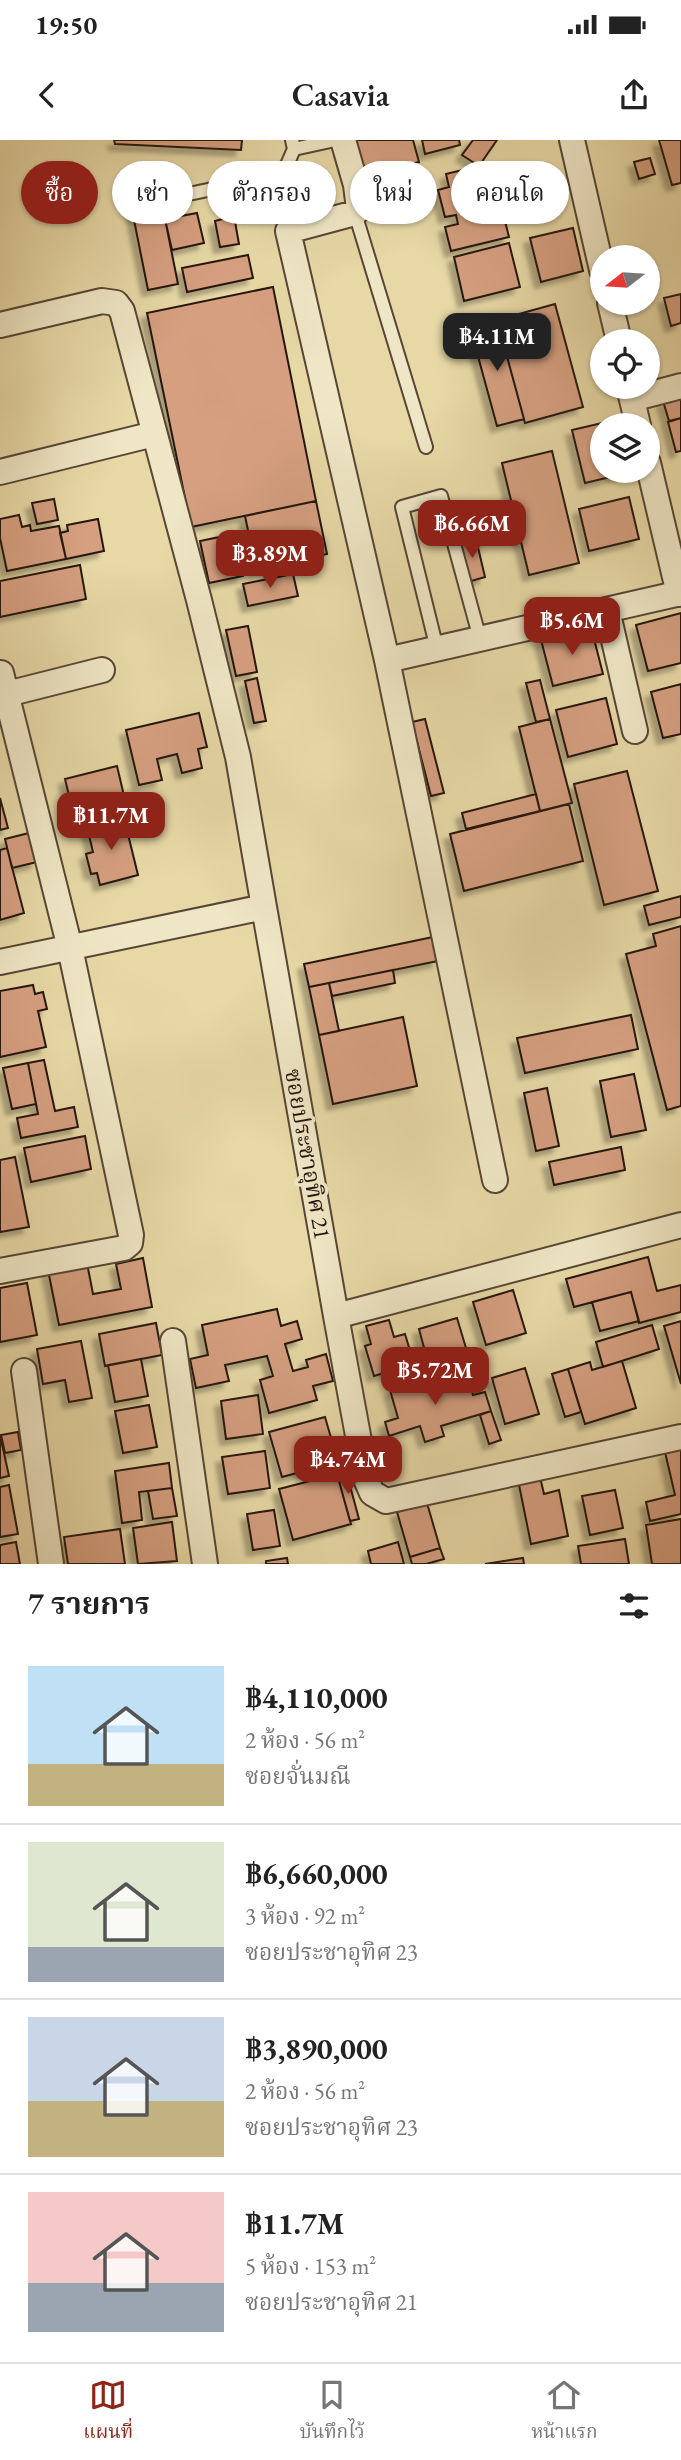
<!DOCTYPE html>
<html lang="th">
<head>
<meta charset="utf-8">
<style>
  body { margin:0; font-family:"EB Garamond","Noto Serif Thai",serif; background:#f2f2f2; color:#222; height:100vh; display:flex; flex-direction:column; font-size:26px; white-space:nowrap }
  * { box-sizing:border-box; margin:0 }
  p { font-size:23px; color:#767676 }
  .icon { flex:none; width:38px; height:38px; fill:none; stroke:currentColor; stroke-width:2; stroke-linecap:round; stroke-linejoin:round }
  .map { position:relative; height:1424px; overflow:hidden }
  .side { display:flex; flex-direction:column; background:#fff; flex:1 }
  .side>* { flex:none }
  .banner { position:absolute; left:21px; top:21px; width:640px; height:63px; display:flex; gap:14px }
  .needle { width:46px; rotate:253deg }
  .controls { position:absolute; left:590px; top:105px; display:grid; gap:14px }
  .controls a { display:grid; place-items:center; width:70px; height:70px; border-radius:50%; background:#fff; box-shadow:0 2px 5px #0004; font-size:35px }
  .price { position:absolute; translate:-50% -60px; padding:0 16px; border-radius:14px; background:#8f2418; color:#fff; font-size:23px; line-height:46px; filter:drop-shadow(0 2px 4px #0008) }
  .price::after { content:''; position:absolute; left:50%; top:42px; width:21px; height:16px; margin-left:-10px; background:inherit; clip-path:polygon(0 0,100% 0,50% 100%) }
  .price.current { background:#222; color:#fff }
  ul { padding:0; list-style:none }
  li { display:flex; align-items:center; gap:21px; height:175px; padding:0 28px }
  li+li { border-top:2px solid #e0e0e0 }
  li span { display:grid; place-items:center; flex:none; width:196px; height:140px; border-radius:0px; color:#555 }
  li>.icon { margin-inline-start:auto }
  span .icon { width:84px; height:84px; fill:#fffc; stroke-width:1 }
  li b { font-size:30px }
  h2 { display:flex; justify-content:space-between; align-items:center; height:84px; padding:0 28px; font-size:30px }
  .chip { padding:0 24px; border-radius:32px; background:#fff; box-shadow:0 2px 5px #0004; font-size:24px; line-height:63px }
  .chip.current { background:#8f2418; color:#fff }
  .status { display:flex; justify-content:space-between; align-items:center; height:49px; padding:0 35px; background:#fff; direction:ltr }
  .status svg { height:19px; fill:currentColor }
  header { display:flex; justify-content:space-between; align-items:center; height:91px; padding:0 28px; background:#fff; font-size:32px; font-weight:600 }
  .tab-bar { display:flex; justify-content:space-around; align-items:center; height:98px; border-top:2px solid #e0e0e0; background:#fff; font-size:19px; color:#767676 }
  .tab-bar a { display:grid; justify-items:center; gap:4px }
  .tab-bar .current { color:#8f2418 }
  .map>svg:first-child { display:block }
  .building { fill:#d59f80; stroke:#25160f; stroke-width:2; filter:url(#shadow) }
  .lines { fill:none; stroke-linecap:round; stroke-linejoin:round }
  .service-casing { stroke:#564635; stroke-width:16 }
  .minor-casing { stroke:#564635; stroke-width:28 }
  .service { stroke:#efe6c5; stroke-width:12 }
  .minor { stroke:#efe6c5; stroke-width:24 }
  .labels { text-anchor:middle; stroke-width:7; stroke-linejoin:round; paint-order:stroke }
  .street-label { font-size:23px; fill:#25160f; stroke:#efe6c5 }
</style>
</head>
<body>
<div class="status"><b>19:50</b><svg viewBox="0 0 49 12"><path d="M0 12V9h3v3zM5 12V6h3v6zM10 12V3h3v9zM15 12V0h3v12zM26 1h20v11H26zM47 4h2v5h-2z"/></svg></div>
<header><svg class="icon" aria-label="back" viewBox="0 0 24 24"><path d="M15 5l-7 7 7 7"/></svg>Casavia<svg class="icon" aria-label="share" viewBox="0 0 24 24"><path d="M12 15V3M7 8l5-5 5 5M5 13v7h14v-7"/></svg></header>
<div class="map">
<svg width="681" height="1424" viewBox="0 0 681 1424">
  <defs>
    <filter id="shadow"><feDropShadow dx="-6" dy="6" stdDeviation="2" flood-color="#0004"/></filter>
  </defs>
  <rect width="100%" height="100%" fill="#e7d8a6"/>
  <filter id="stains"><feTurbulence type="fractalNoise" baseFrequency=".00286" numOctaves="4"/><feColorMatrix values="0 0 0 0 .2 0 0 0 0 .09 0 0 0 0 .02 0 0 0 .5 -.17"/></filter>
  <radialGradient id="worn" r=".72"><stop offset=".6" stop-color="#630" stop-opacity="0"/><stop offset="1" stop-color="#630" stop-opacity=".3"/></radialGradient>
  <!-- building -->
  <path class="building" d="M114,0h128l-1,10 -126,-6z
    M356,0h57l6,22 -54,13z
    M422,0h37l1,5 -35,9z
    M473,0h24l-18,26 -17,-11z
    M659,0h22v43l-9,2z
    M650,18l5,16 -16,5 -5,-17z
    M479,26l11,50 13,-3 6,24 -58,14 -6,-24 13,-3 -2,-9 -11,2 -7,-27 11,-3 -3,-13z
    M162,64l16,80 -30,6 -16,-80z
    M197,73l7,30 -32,7 -7,-31z
    M234,76l5,28 -19,3 -5,-26z
    M573,88l10,43 -42,11 -11,-44z
    M509,103l11,44 -56,14 -10,-44z
    M248,115l5,23 -66,14 -5,-24z
    M273,147l43,214 -125,26 -44,-214z
    M681,154v29l-10,3 -7,-28z
    M555,164l28,103 -58,16 -28,-103z
    M497,180l27,99 -27,7 -27,-99z
    M681,256v22l-12,3 -6,-20z
    M681,278v33l-5,1 -8,-30z
    M611,281l1,4h-10v46h21v3l-38,9 -13,-53z
    M552,311l27,112 -50,12 -27,-112z
    M629,357l10,42 -50,12 -10,-42z
    M54,359l4,21 -21,4 -5,-21z
    M316,361l11,53 -71,15 -11,-53z
    M19,375l3,12 8,-2 1,6 28,-5 7,33 -59,12 -7,-33v-19z
    M98,379l6,32 -38,8 -6,-26 8,-2 -1,-6z
    M234,394l9,42 -34,7 -9,-42z
    M476,399l9,38 -17,5 -10,-39z
    M80,425l6,34 -86,18v-36z
    M293,434l5,22 -50,10 -5,-22z
    M681,473v50l-33,8 -12,-46z
    M248,486l9,46 -21,4 -10,-46z
    M591,487l12,47 -50,12 -12,-46z
    M257,538l9,43 -12,2 -9,-42z
    M540,540l10,39 -14,3 -10,-39z
    M681,544v50l-18,4 -12,-46z
    M606,558l11,46 -49,13 -12,-47z
    M199,573l8,34 -9,2 4,19 -20,5 -5,-19 -20,5 5,21 -23,5 -13,-55z
    M425,579l19,74 -13,3 -19,-74z
    M550,579l22,84 -32,8 -21,-84z
    M117,626l8,34 -52,12 -8,-33z
    M627,631l31,120 -54,14 -30,-121z
    M536,654l4,17 -74,18 -4,-16z
    M0,658l8,30 -8,2z
    M569,664l14,57 -119,30 -14,-57z
    M124,678l14,57 -38,10 -3,-12 -6,1 -5,-20 7,-2 -6,-25z
    M29,693l8,29 -25,6 -7,-29z
    M7,708l17,65 -24,7v-70z
    M681,756v21l-32,8 -5,-19z
    M681,786v180l-14,4 -41,-156 30,-8 -3,-12z
    M433,797l5,24 -129,26 -5,-23z
    M393,830l2,13 -63,13 -3,-13z
    M329,843l10,48 -20,4 -10,-48z
    M33,845l2,9 8,-2 4,17 -9,2 8,36 -46,10v-66z
    M631,875l7,34 -113,24 -8,-35z
    M403,877l14,69 -84,18 -14,-69z
    M44,920l11,51 19,-4 4,20 -57,11 -4,-20 21,-4 -10,-51z
    M28,923l8,41 -24,5 -9,-41z
    M634,934l12,56 -35,7 -11,-56z
    M547,948l12,58 -23,5 -12,-58z
    M85,996l6,33 -60,13 -7,-34z
    M621,1007l4,23 -71,15 -5,-23z
    M15,1017l14,70 -29,5v-72z
    M648,1117l9,34 24,-6v27l-42,11 -8,-31 -57,15 -8,-28z
    M143,1118l9,49 -93,18 -11,-55 39,-7 6,31 28,-5 -5,-25z
    M27,1143l10,52 -37,7v-54z
    M513,1150l13,43 -40,12 -13,-43z
    M631,1152l8,29 -39,10 -8,-29z
    M277,1169l4,17 16,-5 5,18 -17,5 8,27 15,-4 -2,-7 20,-6 7,27 -20,5 4,14 -48,13 -9,-33 13,-4 -6,-20 -42,9 4,16 -33,7 -6,-29 18,-4 -6,-30z
    M457,1178l9,30 -39,11 -8,-30z
    M389,1180l5,17 11,-3 9,30 -40,12 -9,-30 6,-2 -5,-18z
    M681,1181v63l-17,-58z
    M156,1183l6,32 -57,11 -6,-32z
    M652,1185l7,24 -56,18 -7,-25z
    M81,1201l11,57 -23,4 -4,-22 -22,4 -6,-35z
    M141,1219l7,37 -33,6 -7,-37z
    M622,1221l14,47 -51,16 -17,-55 22,-7 2,8z
    M525,1228l14,46 -34,10 -13,-46z
    M568,1229l13,43 -16,5 -13,-43z
    M468,1237l5,18 12,-3 6,19 -50,15 3,10 -19,6 -5,-16 -31,10 -4,-14 13,-4 -8,-28 39,-12 3,10z
    M258,1255l5,39 -37,5 -5,-38z
    M149,1265l8,42 -34,6 -8,-42z
    M491,1271l10,29 -12,4 -9,-29z
    M325,1277l13,45 -56,15 -13,-45z
    M18,1292l3,18 -16,3 -4,-18z
    M0,1295l9,41 -9,2z
    M681,1308v66l-31,7 -4,-19 29,-7 -10,-43z
    M265,1311l5,37 -42,6 -6,-37z
    M169,1323l3,25 -33,4 3,28 -20,3 -7,-52z
    M346,1331l13,48 -9,2 -13,-47z
    M337,1334l14,50 -58,16 -14,-51z
    M540,1337l4,17 15,-4 9,46 -37,8 -13,-64z
    M9,1345l9,49 -18,3v-50z
    M172,1348l5,28 -24,3 -5,-28z
    M615,1350l8,38 -33,7 -8,-39z
    M427,1363l13,45 -30,9 -13,-45z
    M274,1370l6,36 -27,4 -6,-36z
    M681,1379v45h-29l-6,-39z
    M172,1382l5,39 -39,3 -5,-36z
    M120,1389l5,35h-57l-4,-27z
    M625,1399l4,25h-48l-3,-18z
    M16,1402l4,22h-20v-19z
    M398,1402l6,22h-33l-3,-13z
    M440,1408l4,11 -18,5h-14l-2,-7z
    M287,1418l1,6h-22v-3z
    M523,1418l1,6h-39z"/>
  <g class="lines">
    <defs>
      <path id="service" d="M292,0l2,9 41,-9
        M274,36l14,55
        M184,55l90,-19 13,-11 7,-16
        M355,73l71,234
        M437,509l-35,-142 39,-11 39,143"/>
      <path id="minor" d="M343,0l13,45 3,24 -4,4 -67,18 99,429 108,520
        M572,0l30,130
        M610,163l9,38
        M0,185l102,-24 14,2 6,8 77,289 39,157 26,150
        M629,247l9,38
        M632,259l49,-13
        M648,323l31,131
        M0,332l154,-38
        M607,470l28,121
        M387,520l294,-67
        M7,554l95,-24
        M0,822l264,-55 72,409 345,-91
        M0,1131l124,-23 6,-5 1,-8 -61,-287 -69,-275
        M336,1176l30,163 6,14 14,8 295,-64
        M173,1201l32,223
        M24,1231l27,193"/>
    </defs>
    <!-- service casing -->
    <use href="#service" class="service-casing"/>
    <!-- minor casing -->
    <use href="#minor" class="minor-casing"/>
    <!-- service -->
    <use href="#service" class="service"/>
    <!-- minor -->
    <use href="#minor" class="minor"/>
  </g>
  <g class="labels">
    <!-- street labels -->
    <g class="street-label">
      <text transform="translate(308 1014) rotate(80)" y="8">ซอยประชาอุทิศ 21</text>
    </g>
  </g>
  <rect width="100%" height="100%" filter="url(#stains)"/>
  <rect width="100%" height="100%" fill="url(#worn)"/>
</svg>
<div class="controls">
<a><svg class="needle" viewBox="-14 -14 28 28"><path d="M0-13l5 13h-10z" fill="#e53935"/><path d="M0 13l5-13h-10z" fill="#767676"/></svg></a>
<a><svg class="icon" aria-label="locate" viewBox="0 0 24 24"><circle cx="12" cy="12" r="6"/><path d="M12 2v4M12 18v4M2 12h4M18 12h4"/></svg></a>
<a><svg class="icon" aria-label="layers" viewBox="0 0 24 24"><path d="M12 4l9 5-9 5-9-5zM3 14l9 5 9-5"/></svg></a>
</div>
<b class="price current" style="left:497px;top:233px">฿4.11M</b>
<b class="price" style="left:472px;top:420px">฿6.66M</b>
<b class="price" style="left:270px;top:450px">฿3.89M</b>
<b class="price" style="left:572px;top:517px">฿5.6M</b>
<b class="price" style="left:111px;top:712px">฿11.7M</b>
<b class="price" style="left:435px;top:1267px">฿5.72M</b>
<b class="price" style="left:348px;top:1356px">฿4.74M</b>
<div class="banner">
<a class="chip current">ซื้อ</a>
<a class="chip">เช่า</a>
<a class="chip">ตัวกรอง</a>
<a class="chip">ใหม่</a>
<a class="chip">คอนโด</a>
</div>
</div>
<section class="side">
<h2>7 รายการ<svg class="icon" aria-label="filters" viewBox="0 0 24 24"><path d="M4 7h16M4 17h16"/><circle cx="9" cy="7" r="2"/><circle cx="15" cy="17" r="2"/></svg></h2>
<ul>
<li><span style="background:linear-gradient(#bfe0f5 70%,#c2b280 0)"><svg class="icon" aria-label="home" viewBox="0 0 24 24"><path d="M3 11l9-7 9 7M6 9v11h12V9"/></svg></span><div><b>฿4,110,000</b><p>2 ห้อง · 56 m²</p><p>ซอยจั่นมณี</p></div></li>
<li><span style="background:linear-gradient(#dfe7d0 75%,#9aa5b1 0)"><svg class="icon" aria-label="home" viewBox="0 0 24 24"><path d="M3 11l9-7 9 7M6 9v11h12V9"/></svg></span><div><b>฿6,660,000</b><p>3 ห้อง · 92 m²</p><p>ซอยประชาอุทิศ 23</p></div></li>
<li><span style="background:linear-gradient(#c9d6e8 60%,#c2b280 0)"><svg class="icon" aria-label="home" viewBox="0 0 24 24"><path d="M3 11l9-7 9 7M6 9v11h12V9"/></svg></span><div><b>฿3,890,000</b><p>2 ห้อง · 56 m²</p><p>ซอยประชาอุทิศ 23</p></div></li>
<li><span style="background:linear-gradient(#f6c9c9 65%,#9aa5b1 0)"><svg class="icon" aria-label="home" viewBox="0 0 24 24"><path d="M3 11l9-7 9 7M6 9v11h12V9"/></svg></span><div><b>฿11.7M</b><p>5 ห้อง · 153 m²</p><p>ซอยประชาอุทิศ 21</p></div></li>
</ul>
</section>
<nav class="tab-bar">
<a class="current"><svg class="icon" aria-label="map" viewBox="0 0 24 24"><path d="M3 6l6-2 6 2 6-2v14l-6 2-6-2-6 2zM9 4v14M15 6v14"/></svg>แผนที่</a>
<a><svg class="icon" aria-label="saved" viewBox="0 0 24 24"><path d="M7 4h10v16l-5-4-5 4z"/></svg>บันทึกไว้</a>
<a><svg class="icon" aria-label="home" viewBox="0 0 24 24"><path d="M3 11l9-7 9 7M6 9v11h12V9"/></svg>หน้าแรก</a>
</nav>
</body>
</html>
